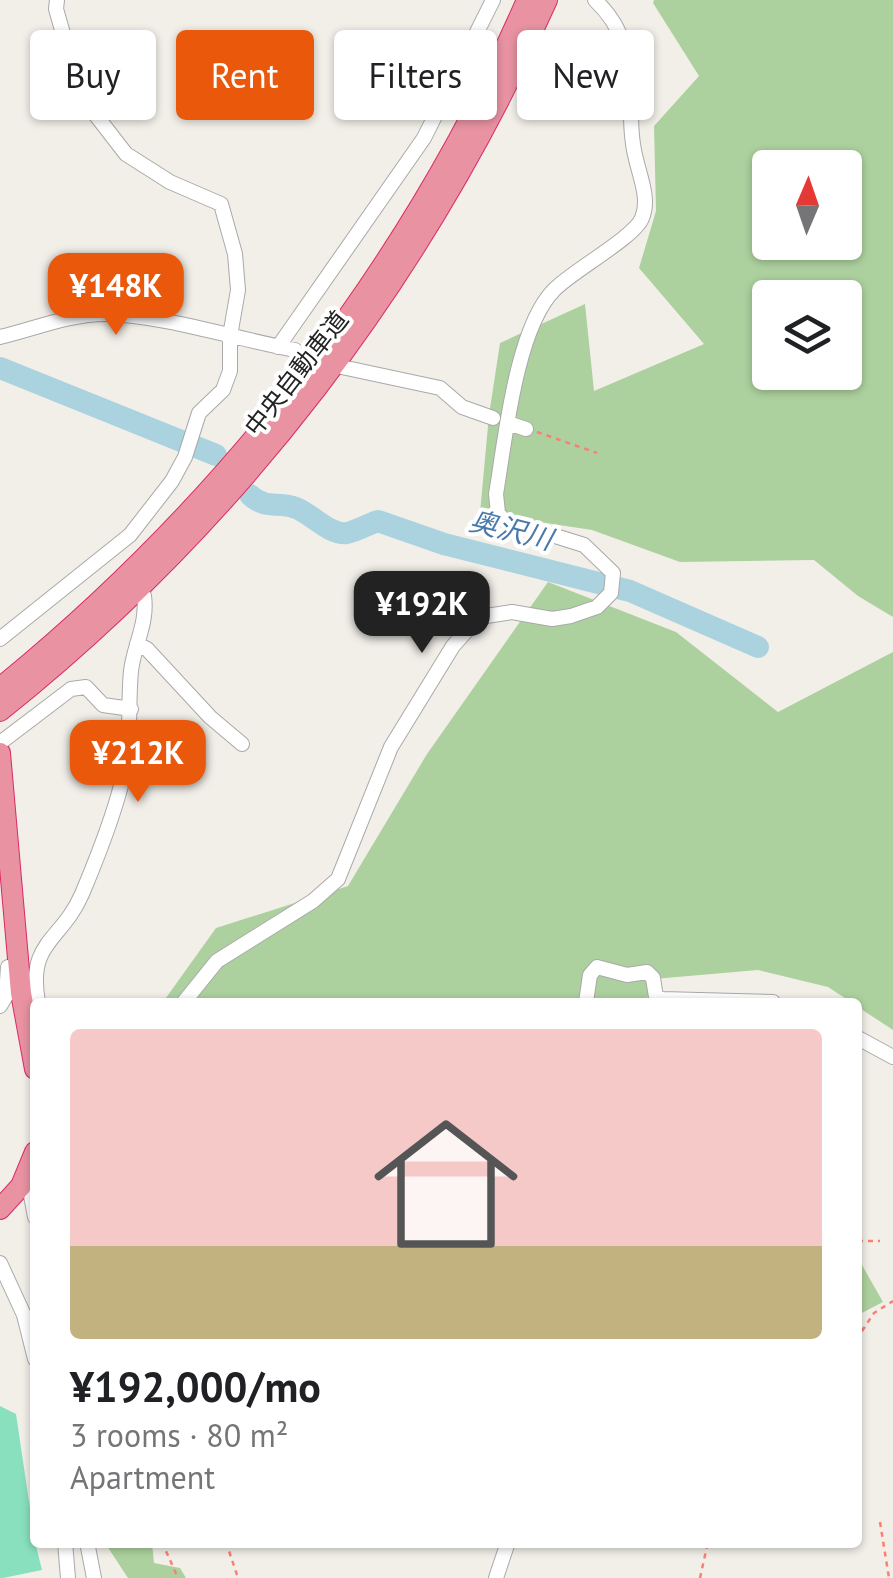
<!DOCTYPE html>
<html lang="en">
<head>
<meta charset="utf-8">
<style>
  body { margin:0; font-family:"PT Sans","Noto Sans JP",sans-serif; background:#f2f2f2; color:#202124; height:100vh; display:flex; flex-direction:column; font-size:38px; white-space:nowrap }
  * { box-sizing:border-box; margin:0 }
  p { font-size:32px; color:#757577 }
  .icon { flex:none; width:55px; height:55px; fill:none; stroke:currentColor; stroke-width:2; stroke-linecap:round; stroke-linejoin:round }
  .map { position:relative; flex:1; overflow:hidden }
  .panel { position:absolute; left:30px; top:998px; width:832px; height:550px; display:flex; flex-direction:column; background:#fff; border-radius:10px; box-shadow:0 2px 8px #0004 }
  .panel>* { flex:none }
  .banner { position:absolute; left:30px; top:30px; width:835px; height:90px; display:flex; gap:20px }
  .needle { width:65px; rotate:2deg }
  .controls { position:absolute; left:752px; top:150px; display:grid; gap:20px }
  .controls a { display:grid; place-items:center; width:110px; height:110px; border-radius:10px; background:#fff; box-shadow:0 2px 8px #0004; font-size:50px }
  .price { position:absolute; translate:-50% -85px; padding:0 22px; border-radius:20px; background:#ea580c; color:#fff; font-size:32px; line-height:65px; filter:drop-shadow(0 2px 5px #0008) }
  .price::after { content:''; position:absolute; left:50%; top:60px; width:30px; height:22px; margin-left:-15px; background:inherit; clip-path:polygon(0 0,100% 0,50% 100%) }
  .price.on { background:#222; color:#fff }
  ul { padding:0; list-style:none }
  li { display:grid; align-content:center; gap:20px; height:530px; padding:0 40px }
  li+li { border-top:2px solid #e0e0e0 }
  li span { display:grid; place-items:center; height:310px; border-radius:10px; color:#555 }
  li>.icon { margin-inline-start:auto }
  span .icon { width:180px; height:180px; fill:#fffc; stroke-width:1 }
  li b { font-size:42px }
  .chip { padding:0 35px; border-radius:10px; background:#fff; box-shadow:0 2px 8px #0004; font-size:35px; line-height:90px }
  .chip.on { background:#ea580c; color:#fff }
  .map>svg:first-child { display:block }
  .forest { fill:#add19e; fill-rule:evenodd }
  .pitch { fill:#88e0be }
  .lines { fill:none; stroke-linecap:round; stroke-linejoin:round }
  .river { stroke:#aad3df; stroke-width:22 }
  .minor-casing { stroke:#a9a9a9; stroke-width:16 }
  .highway-casing { stroke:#dc2a67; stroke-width:22 }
  .path { stroke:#fa8072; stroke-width:2.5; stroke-dasharray:5 5; stroke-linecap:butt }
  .minor { stroke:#fff; stroke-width:14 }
  .highway { stroke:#e892a2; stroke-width:20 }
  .labels { text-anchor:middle; stroke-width:8; stroke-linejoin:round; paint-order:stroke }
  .street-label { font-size:25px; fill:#222; stroke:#fff }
  .water-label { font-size:28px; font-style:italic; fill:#4a7aab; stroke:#fff }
</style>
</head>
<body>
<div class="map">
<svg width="893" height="1578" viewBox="0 0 893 1578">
  <rect width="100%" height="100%" fill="#f2efe9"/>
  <!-- forest -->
  <path class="forest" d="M654,0h239v617l-35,-21 -44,-36 -134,2 -88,-32 -112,-17 9,-98 11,-72 85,-39 9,87 110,-47 -65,-76 17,-57 -2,-85 45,-50 -46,-73zM770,168h75v74h-75zM770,298h75v74h-75z
    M548,582l128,50 102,80 115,-60v378l-35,-23v-5h-7l-23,-15 -70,-17 -104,9 -8,23h-483l53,-74 132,-42 79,-132z
    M858,1258l25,44 -25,13v5z
    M105,1543h47l2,20 26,5 6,10h-58z"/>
  <!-- pitch -->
  <path class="pitch" d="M0,1406l16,8 19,128 7,28 -39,8h-3z"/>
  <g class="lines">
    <!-- river -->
    <path class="river" d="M0,368l216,87
      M250,495c16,15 29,6 46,13 16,6 33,27 51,25 10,-2 22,-9 31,-12l66,23 186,47 128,56"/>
    <defs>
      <path id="minor" d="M0,337c34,-8 70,-23 105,-23 59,1 131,25 190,36
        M278,347l146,-209 69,-138
        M337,366l103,22 22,19 31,11
        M508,423l18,6
        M0,639l130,-104 42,-54 13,-24 14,-44 24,-23 7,-19v-35l8,-46 -3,-36 -14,-50 -51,-22 -44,-28 -45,-58 -25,-87 1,-9
        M137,644l10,5 63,68 32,27
        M0,743l71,-54 15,-2 17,18 28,4
        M38,1002c-11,-61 23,-60 44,-108 16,-38 37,-90 44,-131 5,-30 2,-61 5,-92 3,-26 17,-48 13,-75
        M184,1002l33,-41 96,-60 25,-22 53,-132 62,-101 16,-18 17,-12 26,-4 40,7 19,-3 26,-9 14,-14 2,-20 -29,-28 -80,-25 -6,-7 -2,-19c9,-53 20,-166 58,-204 18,-19 81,-53 88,-72 8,-18 -2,-41 -6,-59 -10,-37 0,-78 -12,-114 -6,-18 -15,-32 -29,-45
        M586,1002l4,-27 7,-8 30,8 20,-3 6,6 3,19 6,2 111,3
        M0,1006l6,-10 2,-29
        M858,1038l35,19
        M21,1186l9,4 5,27
        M0,1263l24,52 11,44
        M65,1542l3,36
        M87,1542l7,36
        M496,1578l12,-36"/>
      <path id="highway" d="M0,688c227,-185 410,-420 527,-688
        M0,711c238,-190 423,-433 547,-711
        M0,753l21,240 14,76
        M0,1209l21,-23 14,-34"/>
    </defs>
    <!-- minor casing -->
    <use href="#minor" class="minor-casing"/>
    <!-- highway casing -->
    <use href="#highway" class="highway-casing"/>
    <!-- path -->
    <path class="path" d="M537,432l60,21
      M858,1241h22
      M858,1317l4,14 -4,5
      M862,1331l12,-18 19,-12
      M880,1522l9,56
      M162,1542l16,36
      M226,1542l12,36
      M700,1578l8,-36"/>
    <!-- minor -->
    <use href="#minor" class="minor"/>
    <!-- highway -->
    <use href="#highway" class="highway"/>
  </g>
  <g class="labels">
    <!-- street labels -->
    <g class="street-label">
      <text transform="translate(296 373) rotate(-52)" y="9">中央自動車道</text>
    </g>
    <!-- water labels -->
    <g class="water-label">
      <text transform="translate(511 530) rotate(14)" y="10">奥沢川</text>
    </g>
  </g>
</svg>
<div class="controls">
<a><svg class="needle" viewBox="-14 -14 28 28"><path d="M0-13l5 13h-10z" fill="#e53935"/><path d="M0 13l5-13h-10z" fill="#757577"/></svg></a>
<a><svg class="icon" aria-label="layers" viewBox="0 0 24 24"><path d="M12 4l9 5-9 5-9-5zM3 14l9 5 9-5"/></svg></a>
</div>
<b class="price" style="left:116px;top:338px">¥148K</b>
<b class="price on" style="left:422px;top:656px">¥192K</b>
<b class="price" style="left:138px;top:805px">¥212K</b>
<div class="banner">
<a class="chip">Buy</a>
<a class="chip on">Rent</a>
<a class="chip">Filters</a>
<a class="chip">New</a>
</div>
<section class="panel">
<ul>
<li><span style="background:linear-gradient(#f6c9c9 70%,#c2b280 0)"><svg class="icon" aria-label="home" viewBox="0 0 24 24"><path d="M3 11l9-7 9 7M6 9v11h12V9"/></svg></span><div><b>¥192,000/mo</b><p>3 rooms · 80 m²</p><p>Apartment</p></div></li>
</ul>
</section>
</div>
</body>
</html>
